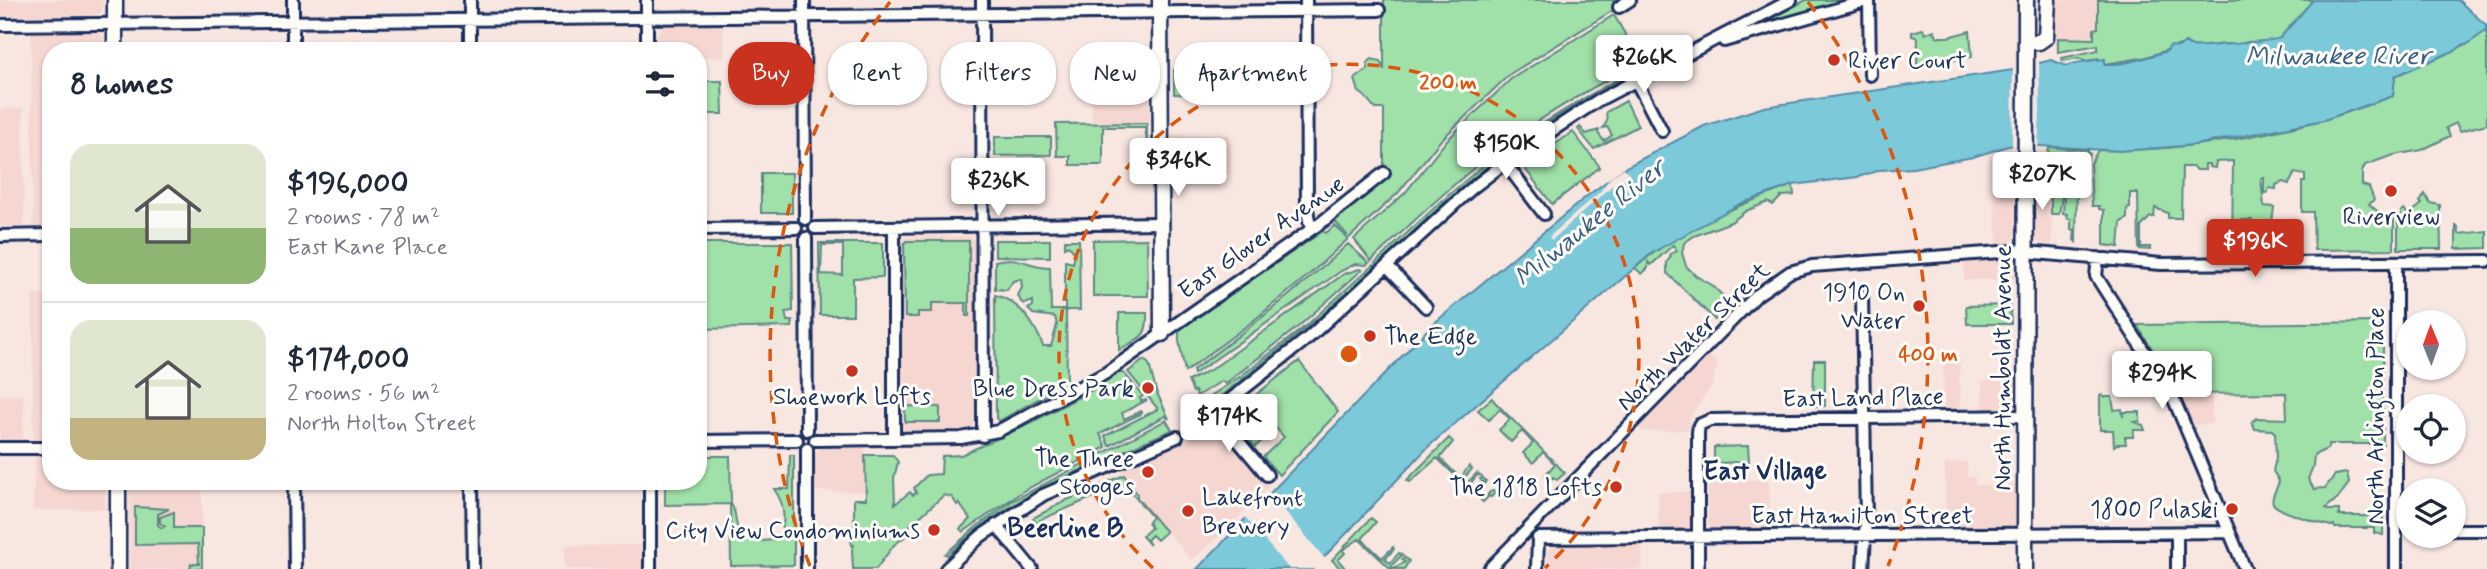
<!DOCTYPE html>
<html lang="en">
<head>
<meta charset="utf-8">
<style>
  body { margin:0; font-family:Mynerve,sans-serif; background:#f6f6f7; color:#1f2937; height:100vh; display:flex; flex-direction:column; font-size:26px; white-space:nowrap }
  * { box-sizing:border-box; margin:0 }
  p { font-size:23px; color:#747a83 }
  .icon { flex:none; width:38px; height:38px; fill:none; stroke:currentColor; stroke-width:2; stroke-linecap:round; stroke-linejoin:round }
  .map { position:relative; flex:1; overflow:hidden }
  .panel { position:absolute; left:42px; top:42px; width:665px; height:448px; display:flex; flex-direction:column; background:#fff; border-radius:28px; box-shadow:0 2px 5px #0004 }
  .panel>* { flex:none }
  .hud { position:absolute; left:728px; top:42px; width:665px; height:63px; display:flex; gap:14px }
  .needle { width:46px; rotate:359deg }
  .tools { position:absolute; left:2396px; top:310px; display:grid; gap:14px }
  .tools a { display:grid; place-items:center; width:70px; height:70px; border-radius:50%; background:#fff; box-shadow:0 2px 5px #0004; font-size:35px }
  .price { position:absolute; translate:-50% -60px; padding:0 16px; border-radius:7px; background:#fff; color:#222; font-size:23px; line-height:46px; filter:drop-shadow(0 2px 4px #0008) }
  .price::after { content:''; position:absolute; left:50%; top:42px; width:21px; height:16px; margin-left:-10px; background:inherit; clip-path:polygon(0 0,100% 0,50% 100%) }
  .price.on { background:#c8321e; color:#fff }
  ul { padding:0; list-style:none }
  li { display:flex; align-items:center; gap:21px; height:175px; padding:0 28px }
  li+li { border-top:2px solid #e0e1e3 }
  li span { display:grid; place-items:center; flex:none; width:196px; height:140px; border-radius:21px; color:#555 }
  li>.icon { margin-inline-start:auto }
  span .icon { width:84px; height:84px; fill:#fffc; stroke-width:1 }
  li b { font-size:30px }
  h2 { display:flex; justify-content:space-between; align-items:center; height:84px; padding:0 28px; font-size:30px }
  .tag { padding:0 24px; border-radius:28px; background:#fff; box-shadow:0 2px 5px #0004; font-size:24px; line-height:63px }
  .tag.on { background:#c8321e; color:#fff }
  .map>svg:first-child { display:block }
  .built { fill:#f5d6d1 }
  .green { fill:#a0e0a9; stroke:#5e8884; stroke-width:2; fill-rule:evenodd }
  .water { fill:#7cc9da; stroke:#558ba8; stroke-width:2 }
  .pier { fill:#f8e6e1 }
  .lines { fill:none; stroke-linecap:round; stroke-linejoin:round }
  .street-tunnel { stroke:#ccc1c7; stroke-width:10; stroke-dasharray:10 5; stroke-linecap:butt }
  .street-casing { stroke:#1b2f5e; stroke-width:16 }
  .secondary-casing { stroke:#1b2f5e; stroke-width:19 }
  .street { stroke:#fdfcf7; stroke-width:10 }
  .secondary { stroke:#fdfcf7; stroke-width:14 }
  .ring { fill:none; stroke:#de5710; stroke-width:3.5; stroke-dasharray:12 9 }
  .poi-dot { fill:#c8321e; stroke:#fdfcf7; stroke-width:2.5 }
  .labels { text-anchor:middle; stroke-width:6; stroke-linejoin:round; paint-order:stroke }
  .poi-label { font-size:24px; fill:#1b2f5e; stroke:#fdfcf7; text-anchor:end }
  .street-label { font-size:24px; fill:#1b2f5e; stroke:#fdfcf7 }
  .water-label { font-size:26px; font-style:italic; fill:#385d83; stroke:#fdfcf7 }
  .neighbourhood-label { font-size:26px; font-weight:bold; fill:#1b2f5e; stroke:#fdfcf7 }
  .centre { fill:#de5710; stroke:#fdfcf7; stroke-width:3.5 }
  .ring-label { font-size:21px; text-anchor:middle; font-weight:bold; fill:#de5710; stroke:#fdfcf7; stroke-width:6; stroke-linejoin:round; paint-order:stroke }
</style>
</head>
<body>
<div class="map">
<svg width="2487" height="569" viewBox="0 0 2487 569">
  <rect width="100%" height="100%" fill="#f8e6e1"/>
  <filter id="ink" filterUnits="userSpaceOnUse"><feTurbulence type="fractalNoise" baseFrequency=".0143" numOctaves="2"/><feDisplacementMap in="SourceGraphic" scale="14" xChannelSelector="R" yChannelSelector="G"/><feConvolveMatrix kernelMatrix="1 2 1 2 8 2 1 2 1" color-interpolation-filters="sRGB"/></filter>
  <g filter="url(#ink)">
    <!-- built -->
    <path class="built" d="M0,0h103v7l-2,5 -5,3 -96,1z
      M2055,0h43v44l-42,8z
      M723,25l1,32h-26v-6h-43l1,-15 6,-10z
      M97,32l6,4v15h-52v175h-18l-2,-190 1,-3z
      M1150,97v26l-58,1v-26z
      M23,108l1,118h-24v-117z
      M1230,135l1,39 -59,1v-39z
      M2012,157v16l3,1v64l-6,5 -11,1 -7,-85z
      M2051,190l1,55 -13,-2 -4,-4v-48z
      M969,236l6,5 -1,186 -4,2 -66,1 -3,-4 -1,-184 5,-5z
      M2014,260l2,3v16l-52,1v-17z
      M33,294h18v145h-17l-1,-4z
      M1709,355l9,9 -1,5 -3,5 -1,10 -23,32 -2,14 -46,1 -3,-3z
      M1943,359h16l1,51h-16z
      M2016,380l-1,28 -32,2 -1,-29z
      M2177,394h35v30l-22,1z
      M0,395h24l-1,44h-23z
      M1214,424l55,62 -41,42 -36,32 -55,-63v-3l-8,-9 -8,-15 59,-25z
      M820,448h45v44l-50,-1 -1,-37z
      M35,456h16v25h54v28l-72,1z
      M1748,462l1,18h20l1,49 -56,1 -6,-6v-61z
      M1967,462v15h8v8l42,-1v40l-2,2 -69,2 -1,-65z
      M129,481h73v88h-72z
      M1658,492h36l-1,35 -2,2 -32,1z
      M641,545l1,24h-77v-23z
      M1554,545h88v24h-94v-19z"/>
    <!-- green -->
    <path class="green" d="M1384,0h233l-4,3 2,6 -105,65 -70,67 -42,52 -87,80 -58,48 -68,51 -6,-31v-11l144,-99 3,2 9,-8 11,12 1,-2 -13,-15 57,-46 -7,-8v-57h-8c-7,-6 -8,-12 -17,-17l-4,-13 13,-10 -1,-6 5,-4 8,2 4,9z
      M1806,0h40l-72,22 -2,-4z
      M2098,0h215l-33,38 -5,3 -28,1 -8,4 -12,-2 -32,3 -9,-4 -39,14 -42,7v-4h-7v-2l-10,3 -10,-3 -15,3 -1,-3 36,-8v-5l-40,7v-14l36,1v-10l4,-1z
      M1614,15l27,47c-59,30 -116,64 -167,106 -36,29 -69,62 -103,93l-17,-22 51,-46 42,-53 64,-61z
      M1923,29l2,5 9,-4 3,7h11l22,-6 2,26 -55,9 1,-28 -6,-2v-4z
      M2487,30v94l-27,7 -4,-8 -10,5 4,8 -28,14 -28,5 -29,10 -3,7v13l7,2 5,13 -5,4 13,11 12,3v31l-80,1 -1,-38h-11v-30h3v-7l-10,-2 -6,11 -6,-2 -7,3v4l-7,-1 -2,5h-3v-15l-3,1 3,27 10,1 -2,16h-9l-1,5 -1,-3 -9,2v-7h-11l-1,23h-4v8h-4l1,-90 -17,1 -1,6 -6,-1v-3h-4v6h-8l-5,-3h-10l-1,51h-13v-5l-13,-5 -1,9h-4l-9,10v20h9v3l-11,-1 -1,-56h-8v15l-3,1v10l-6,3 -2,25 -15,-2v-35l-5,-1v-3h-7l-2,-41 8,-15c74,2 152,-11 224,-30 24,-6 48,-16 71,-24l2,-20 60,-26z
      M1646,64l1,2c-49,25 -97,53 -141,86 -46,34 -87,74 -128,113l-3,-2c36,-33 70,-67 108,-97 51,-40 106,-72 163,-102z
      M1230,69v26l-56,-1v-24z
      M698,81h24l1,33h-25z
      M1626,101l12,25 -44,23 -16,-20 2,-2 6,7 13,-4 -1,3 6,8 8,-6 -5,-8 -4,1 4,-7 -1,-9z
      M1147,123v21l-2,-17h-42v38h-33v-9h-13l-1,-32z
      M1573,132l27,35 -48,37 -29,-38z
      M995,137h56v18l-56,1z
      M2049,147l39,3v3l2,1 -4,9h-4l2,6h-4l-3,8 -1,65 -2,-2 1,-10h-4v-11h-3l-1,-5 -4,-1 1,-16 3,-7 -4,-2 -3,2 2,7 -3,17h-8v-19h-9z
      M761,173h31v40h-31z
      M1793,185l1,10 -12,1 -9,9 -5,-3 -22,9 -15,11 -37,14 -10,7 -2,10 4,13 10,10 16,9 19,19 -16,16 -48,-47c1,-7 -3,-10 4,-16l-1,-3 7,-3 -4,-6 -22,20 -3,-3v6l-6,6 -7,-6c44,-40 104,-63 158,-83z
      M2425,194l5,9 10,2 1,44h-43v-30l3,-2v-6l3,-2 4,6 14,-11 -2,-2z
      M2456,226l2,1 1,7 28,-3v17l-31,1z
      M1147,239l1,57h-55v-56z
      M995,240h55v17l-55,-1z
      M1065,240h14l1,70h-14l1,73 -68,38 -3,-3 -1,-123c24,6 40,29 48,51h8l6,-21 -2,-8 -22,-3 -5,-5 5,-3v-5l-8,3 -4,-2 -3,-7 4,-7 -1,-9 -8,2 -6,9 -12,-1v-28c26,-6 33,6 55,6l1,43h14v-49l8,2 2,-10 -7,-8 -3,2z
      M906,241h63v75h-3v-13h-34v9h-14v5h-13l-1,-73z
      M698,243h94l1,68 -8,1 2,9h6l-1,6 -94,2z
      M819,243h64v34l-30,1v37h-33zM822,245h21v30l-22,-1z
      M1348,244l21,19 -3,2 -11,-1 -14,7 -147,103 -1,-4c54,-40 106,-81 155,-126z
      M1373,265l3,2 -45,41 -115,92 -4,-5 29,-19 67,-52z
      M1359,269l3,1 -63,56 -74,58 -3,-3 -25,15 -2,-5 -2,1 -5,-11 24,-12 132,-95z
      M2010,305l1,19h-44l-1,-18z
      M1119,313h28c1,26 -7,24 -28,37z
      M2383,322v122h-54l-2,5 -13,6 -1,11 -5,13 6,10 11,-1 10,-13 12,-2 2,10 -11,15 -12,10 2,2h11v6h44v19l-9,-2v-5h-39l-1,-3 -3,1c-11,-3 -54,-14 -58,-23 -3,-6 5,-15 6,-22l-6,-10 3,-13 -1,-25 -3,-3 -17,-1 -3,-7 5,-4 30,1 -1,-26 -106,1 -43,-69z
      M1144,360l5,4 7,27 13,28 -4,-3 -56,30 -4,-10 53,-27 -30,-37z
      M1814,360h11v46h-12z
      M1299,361l39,51 -59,63 -16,-18 21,-20 -8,-9 -21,19 -25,-32z
      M1119,372l6,2 18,22 -3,2 1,3 6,-1 -25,13 2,6 17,-8 1,2 -42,21 6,13 -81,43 -62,42 -3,-3 10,-10 -11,-16 -2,2 -5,-8 -8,-2 -40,36 3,4 -13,10 -18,24h-23l-1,-19 2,-5h-2l-1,-5h3l1,-5 -4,-1 3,-1v-34h12l-1,-44h28l5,7 -4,16 1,26 15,-12 3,3 3,-2 -2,-5 13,-13 14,-1 1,-18 19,-1 62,-28 73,-39z
      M2102,395l1,2h9l2,13 8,-1 1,8 1,-5h16v9l-5,1 8,3 2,5h-11l-1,7h-8l1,7h-9l-3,2 -1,-16h-13v-34z
      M1492,398l2,3 71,72 -8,7 -4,-3 -3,3 -5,-5 10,-11 -12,-12 -10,11 -10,-10 10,-10 -11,-12 -11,11 -12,-12 11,-11 -10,-10 -11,11 -11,-10z
      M905,406l35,1v15h-35z
      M1166,420l6,10c-79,35 -161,63 -224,125l-3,-1 30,-26 37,-27z
      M1449,438l4,4 -13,16 17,17 5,1 7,-10 3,3 -9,10 4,4 10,-10 3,2 -4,1 -7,10 3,2 11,-6 -3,-3 2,-2 4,4 -7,11 6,6 5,-6 8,-2 -7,7 -2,-1 -6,6 -46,-44 -27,24 -3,-2z
      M1748,446l1,16 -35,1v-16z
      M790,455h4v110l-63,1 -1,-62 -65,1v-24h33v-25h32l1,48c5,7 4,14 6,22 6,16 30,17 42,12 7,-17 6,-34 -5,-49h15z
      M1124,475l13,19v4l29,34 -9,8 -5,-5 -5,5 3,5 -8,-9 9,-8 -3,-6 4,-5 -28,-33 -84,36 1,8 -8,-10 34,-18z
      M135,507l34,2 -11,5v11l4,3 3,-2 -5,-3v-6l14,-5v16h28v41h-12l1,-5h8l-1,-20 -63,1z
      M1371,518l5,4 -14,17 20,19 11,-11 1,2 -9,10 5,4 9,-10 3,2 -11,11 3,2 11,-6 -3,-3 2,-2 5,4 -5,8h-13l-32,-30 -16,11 2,3 -7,7 8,9h-5l-9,-9z"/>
    <!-- water -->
    <path class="water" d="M2313,0h145l29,26v4l-21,15 -2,-1 -8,6 -61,26 -2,20 -69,24 -129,25 -75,6 -95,-6 -17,1 -35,11 -60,11 -33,2 -22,7 -65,8 -53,19 -88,49 -224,194 -115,122h-116l235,-244 155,-129 39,-29 78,-41 60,-19 249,-37 38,-10 16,6c6,-4 30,-6 38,-7v5c21,1 43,-7 62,-13l3,-5 8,1 8,-4c1,1 2,3 4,3 6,2 85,-5 90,-8z"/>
    <!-- pier -->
    <path class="pier" d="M2039,58l1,51 -2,41h-26l1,-84 19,-3z
      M1624,168l6,7 -15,11 -1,-2 -62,56 -3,-3 51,-45 10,-14z
      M1268,491l59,70 -9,8h-29l-45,-53z"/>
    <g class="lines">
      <!-- street-tunnel -->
      <path class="street-tunnel" d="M1177,437l30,-19"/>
      <defs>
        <path id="street" d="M293,0v51
          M470,0v51
          M647,0v51
          M804,0l1,219
          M982,0l1,436
          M1306,0l1,208 2,13 4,7
          M1869,0l1,75
          M1619,7l11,-7
          M0,25l1379,-15
          M1724,41l145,-41
          M1636,81l26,50
          M1505,163l39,51
          M894,227v212
          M815,228l346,-5
          M698,229l98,-1
          M0,236l51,-1
          M806,238l1,192
          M2098,258l-2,18 76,119 73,174
          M1388,267l38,40
          M1862,296l4,222 -3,51
          M1214,412l53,63
          M1207,418l101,-80 163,-149 44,-34 82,-54 194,-101
          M815,440l146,-2 37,-7 108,-58 216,-151 62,-49
          M698,441l99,-1
          M0,448h51
          M807,449v120
          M294,481l1,88
          M472,481l1,88
          M996,525l36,44
          M2454,530h33
          M2177,533v36
          M1538,538l691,-6
          M650,569v-88
          M946,569l35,-33 62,-41 134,-58
          M1489,569l268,-274 33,-23 22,-6 202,-15 147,13 326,-3
          M1537,569l1,-31
          M1698,569v-137l1,-7 11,-5 315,-4
          M2396,569v-307"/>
        <path id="secondary" d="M115,0v51
          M1160,0l2,334
          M2026,42h13l7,-5 2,-37
          M118,481v88
          M2025,569l1,-569"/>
      </defs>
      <!-- street casing -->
      <use href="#street" class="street-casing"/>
      <!-- secondary casing -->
      <use href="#secondary" class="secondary-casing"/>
      <!-- street -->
      <use href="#street" class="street"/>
      <!-- secondary -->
      <use href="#secondary" class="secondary"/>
    </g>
  </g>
  <!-- distance rings -->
  <g class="ring">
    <path d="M1153 568A290 290 0 1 1 1545 568"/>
    <path d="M810 566A579 579 0 0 1 890 2M1808 2A579 579 0 0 1 1888 566"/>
  </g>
  <!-- markers -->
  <g class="poi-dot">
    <circle cx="1834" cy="60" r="7"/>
    <circle cx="2391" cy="191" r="7"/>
    <circle cx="1919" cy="306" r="7"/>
    <circle cx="1370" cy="336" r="7"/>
    <circle cx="852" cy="371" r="7"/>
    <circle cx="1148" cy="388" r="7"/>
    <circle cx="1148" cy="472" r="7"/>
    <circle cx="1616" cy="487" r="7"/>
    <circle cx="2232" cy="509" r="7"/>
    <circle cx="1188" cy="511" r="7"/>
    <circle cx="934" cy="530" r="7"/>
  </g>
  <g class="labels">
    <!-- poi labels -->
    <g class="poi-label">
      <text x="1848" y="68" text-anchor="start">River Court</text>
      <text x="2391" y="224" text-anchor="middle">Riverview</text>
      <text x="1905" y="300">1910 On<tspan x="1905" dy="28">Water</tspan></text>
      <text x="1384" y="344" text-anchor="start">The Edge</text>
      <text x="1134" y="396">Blue Dress Park</text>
      <text x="852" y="404" text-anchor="middle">Shoework Lofts</text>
      <text x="1134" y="466">The Three<tspan x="1134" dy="28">Stooges</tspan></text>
      <text x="1602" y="495">The 1818 Lofts</text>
      <text x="1202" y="505" text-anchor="start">Lakefront<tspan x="1202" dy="28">Brewery</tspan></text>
      <text x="2218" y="517">1800 Pulaski</text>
      <text x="920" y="538">City View Condominiums</text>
    </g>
    <!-- street labels -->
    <g class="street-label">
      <text transform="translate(1261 237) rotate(-35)" y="8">East Glover Avenue</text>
      <text transform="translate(1693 336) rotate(-44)" y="8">North Water Street</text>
      <text transform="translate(2002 368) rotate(-90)" y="8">North Humboldt Avenue</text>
      <text transform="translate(1863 397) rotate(-1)" y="8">East Land Place</text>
      <text transform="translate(2375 416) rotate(-90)" y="8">North Arlington Place</text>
      <text x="1862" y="523">East Hamilton Street</text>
    </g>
    <!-- water labels -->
    <g class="water-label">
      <text x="2338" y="64">Milwaukee River</text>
      <text transform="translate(1589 222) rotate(-39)" y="9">Milwaukee River</text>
    </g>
    <!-- neighbourhood labels -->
    <g class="neighbourhood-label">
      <text x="1765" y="479">East Village</text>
      <text x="1065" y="536">Beerline B</text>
    </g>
  </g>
  <circle cx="1349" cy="354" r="10" class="centre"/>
  <g class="ring-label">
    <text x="1448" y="89">200 m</text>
    <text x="1928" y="361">400 m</text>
  </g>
</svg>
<div class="tools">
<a><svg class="needle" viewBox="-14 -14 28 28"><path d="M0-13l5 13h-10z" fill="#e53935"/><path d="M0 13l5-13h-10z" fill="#747a83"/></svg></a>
<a><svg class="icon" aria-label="locate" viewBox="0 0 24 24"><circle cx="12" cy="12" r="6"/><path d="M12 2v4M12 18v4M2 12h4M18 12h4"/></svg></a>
<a><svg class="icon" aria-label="layers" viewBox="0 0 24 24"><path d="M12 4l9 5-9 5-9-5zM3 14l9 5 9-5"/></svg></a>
</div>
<b class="price" style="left:1644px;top:95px">$266K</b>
<b class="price" style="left:1506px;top:181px">$150K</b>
<b class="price" style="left:1178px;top:198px">$346K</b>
<b class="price" style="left:2042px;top:212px">$207K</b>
<b class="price" style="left:998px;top:218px">$236K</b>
<b class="price on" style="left:2255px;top:279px">$196K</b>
<b class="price" style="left:2162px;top:411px">$294K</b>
<b class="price" style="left:1229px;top:454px">$174K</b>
<div class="hud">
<a class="tag on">Buy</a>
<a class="tag">Rent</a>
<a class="tag">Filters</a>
<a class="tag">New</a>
<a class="tag">Apartment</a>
</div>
<section class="panel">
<h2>8 homes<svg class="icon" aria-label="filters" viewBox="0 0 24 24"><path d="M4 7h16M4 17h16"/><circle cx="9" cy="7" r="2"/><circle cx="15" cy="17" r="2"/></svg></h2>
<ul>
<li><span style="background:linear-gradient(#dfe7d0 60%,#8fb573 0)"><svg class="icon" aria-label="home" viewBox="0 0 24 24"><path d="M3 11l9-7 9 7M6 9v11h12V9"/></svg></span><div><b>$196,000</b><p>2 rooms · 78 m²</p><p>East Kane Place</p></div></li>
<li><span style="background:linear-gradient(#dfe7d0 70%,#c2b280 0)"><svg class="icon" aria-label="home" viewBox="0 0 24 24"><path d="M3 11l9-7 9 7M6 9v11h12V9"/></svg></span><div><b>$174,000</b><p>2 rooms · 56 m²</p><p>North Holton Street</p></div></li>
</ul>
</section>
</div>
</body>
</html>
